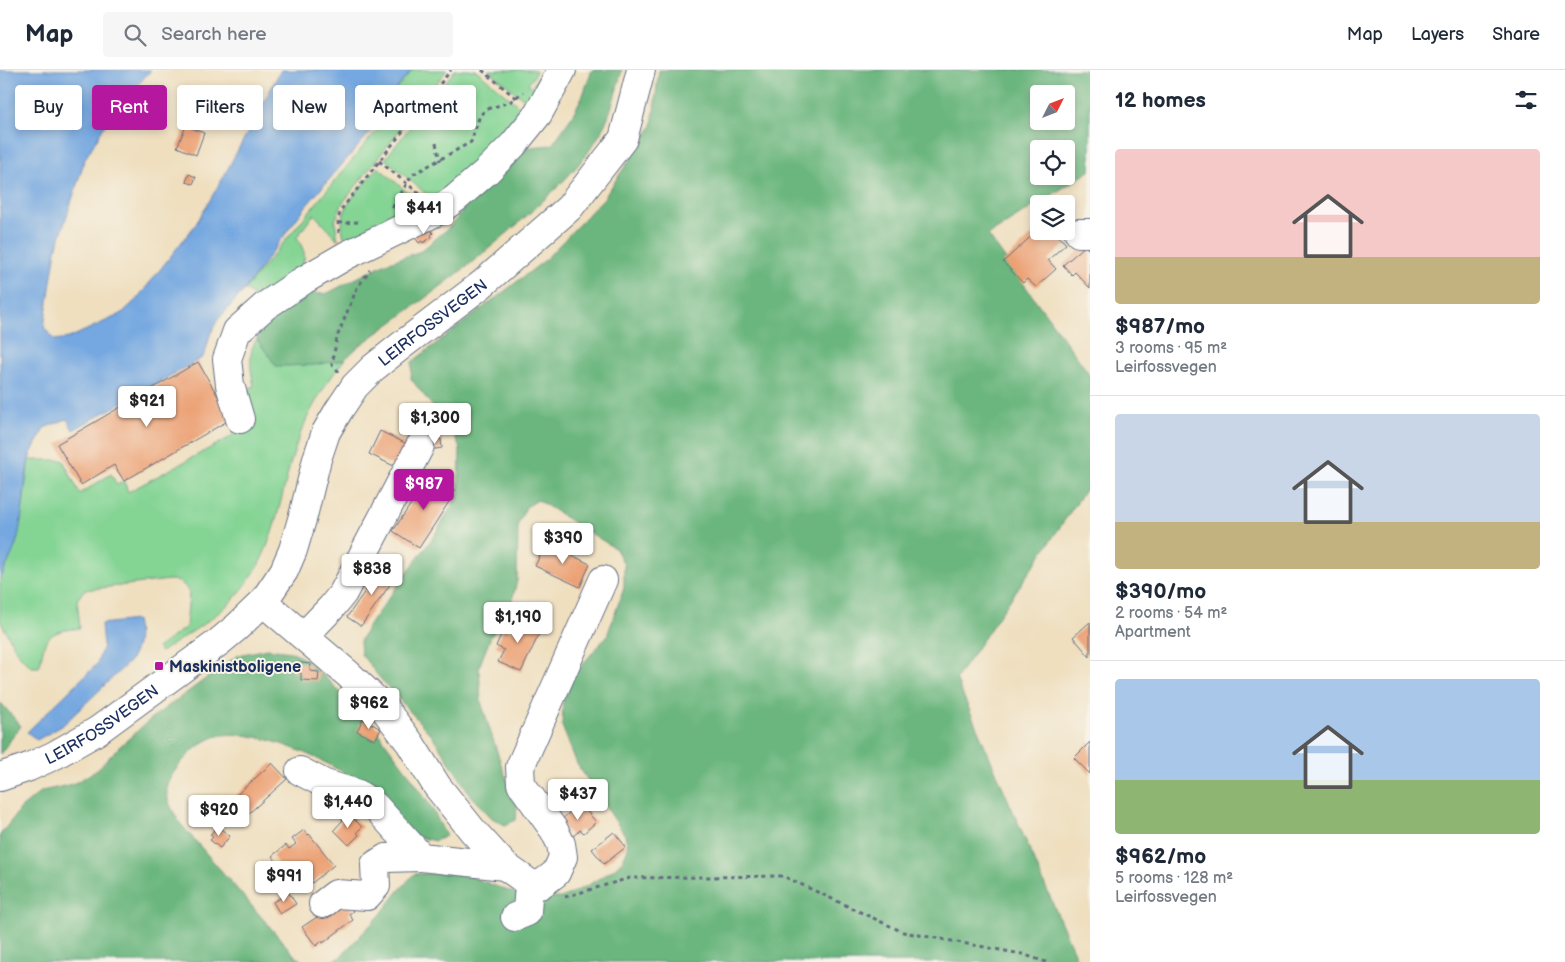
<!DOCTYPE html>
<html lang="en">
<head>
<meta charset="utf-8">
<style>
  body { margin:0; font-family:"Balsamiq Sans",sans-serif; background:#f6f6f7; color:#1f2937; height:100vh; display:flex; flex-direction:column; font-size:19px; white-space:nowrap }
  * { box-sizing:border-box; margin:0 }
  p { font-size:16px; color:#747a83 }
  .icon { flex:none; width:28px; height:28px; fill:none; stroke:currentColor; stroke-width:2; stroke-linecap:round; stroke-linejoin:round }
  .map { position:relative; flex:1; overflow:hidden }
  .sheet { display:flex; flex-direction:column; background:#fff; width:475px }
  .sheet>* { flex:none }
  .guide { position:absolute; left:15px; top:15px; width:475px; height:45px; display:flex; gap:10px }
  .needle { width:32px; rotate:48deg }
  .fabs { position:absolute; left:1030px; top:15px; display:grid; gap:10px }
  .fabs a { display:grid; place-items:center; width:45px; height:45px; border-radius:5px; background:#fff; box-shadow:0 2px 8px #0003; font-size:25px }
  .price { position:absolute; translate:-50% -42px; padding:0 11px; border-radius:5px; background:#fff; color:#222; font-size:16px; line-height:32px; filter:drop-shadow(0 1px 2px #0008) }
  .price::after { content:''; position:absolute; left:50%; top:30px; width:15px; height:11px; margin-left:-8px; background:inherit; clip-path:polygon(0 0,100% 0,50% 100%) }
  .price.current { background:#b5179e; color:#fff }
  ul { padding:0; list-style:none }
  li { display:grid; align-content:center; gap:10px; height:265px; padding:0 25px }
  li+li { border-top:1px solid #e0e1e3 }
  li span { display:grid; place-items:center; height:155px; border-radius:5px; color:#555 }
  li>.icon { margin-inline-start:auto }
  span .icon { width:90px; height:90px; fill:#fffc; stroke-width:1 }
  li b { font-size:21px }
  h2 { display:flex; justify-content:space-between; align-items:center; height:60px; padding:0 25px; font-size:21px }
  .tag { padding:0 18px; border-radius:5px; background:#fff; box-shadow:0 2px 8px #0003; font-size:18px; line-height:45px }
  .tag.current { background:#b5179e; color:#fff }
  header { display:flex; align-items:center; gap:30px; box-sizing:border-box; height:70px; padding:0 25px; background:#fff; border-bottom:1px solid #e0e1e3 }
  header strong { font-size:24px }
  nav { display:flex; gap:28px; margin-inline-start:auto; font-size:18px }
  .search { width:350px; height:45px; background:#f6f6f7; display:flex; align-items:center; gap:12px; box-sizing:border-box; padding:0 18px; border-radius:5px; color:#747a83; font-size:19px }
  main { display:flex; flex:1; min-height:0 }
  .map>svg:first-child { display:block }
  .green { fill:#84d494; stroke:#508279 }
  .forest { fill:#6bb67e; stroke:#43726e; fill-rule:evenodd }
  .water { fill:#74a7e0; stroke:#486b9f }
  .building { fill:#eca175 }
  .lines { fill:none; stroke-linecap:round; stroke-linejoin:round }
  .minor-casing { stroke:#656d80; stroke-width:30 }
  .path { stroke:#656d80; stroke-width:3; stroke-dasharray:4 4; stroke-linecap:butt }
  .minor { stroke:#fff; stroke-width:28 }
  .poi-dot { fill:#b5179e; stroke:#f7f3e8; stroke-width:2 }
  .labels { text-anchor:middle; stroke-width:4; stroke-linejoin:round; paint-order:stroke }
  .street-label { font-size:16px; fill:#1b2f5e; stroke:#f7f3e8 }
  .poi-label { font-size:16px; font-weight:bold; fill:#1b2f5e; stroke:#f7f3e8; text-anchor:start }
</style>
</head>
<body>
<header>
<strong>Map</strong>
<div class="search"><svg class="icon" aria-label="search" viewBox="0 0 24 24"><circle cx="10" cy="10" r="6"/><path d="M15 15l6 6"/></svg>Search here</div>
<nav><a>Map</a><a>Layers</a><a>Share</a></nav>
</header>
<main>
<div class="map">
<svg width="1090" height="892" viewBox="0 0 1090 892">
  <rect width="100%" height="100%" fill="#f7f3e8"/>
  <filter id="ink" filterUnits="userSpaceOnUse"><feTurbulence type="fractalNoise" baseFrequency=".02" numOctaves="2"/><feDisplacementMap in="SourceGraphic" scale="10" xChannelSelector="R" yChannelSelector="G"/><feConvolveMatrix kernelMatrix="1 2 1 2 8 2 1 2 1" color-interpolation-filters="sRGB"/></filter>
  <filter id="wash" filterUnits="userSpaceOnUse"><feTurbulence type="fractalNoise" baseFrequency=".0096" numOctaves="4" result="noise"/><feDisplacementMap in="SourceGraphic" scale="20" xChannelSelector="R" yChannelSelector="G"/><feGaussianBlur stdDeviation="1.12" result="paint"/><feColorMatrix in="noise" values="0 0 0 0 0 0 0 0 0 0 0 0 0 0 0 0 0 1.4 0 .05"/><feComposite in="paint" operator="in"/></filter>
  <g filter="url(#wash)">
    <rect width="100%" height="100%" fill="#efdfbf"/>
    <!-- green -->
    <path class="green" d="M412,0h35l-105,134 -7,17 3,19 -24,-26 -17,23c3,7 9,15 7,22 -2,14 -33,33 -45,42l-14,-12 152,-183 -2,-3 6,-7 -6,-5z
      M455,0h21l53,44 -92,89 -52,-44z
      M488,0h48l-2,6 -6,8 4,3 10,-17h12l-19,38z
      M378,97l49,42 -79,38c-18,-35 9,-54 30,-80z
      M257,269l20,27 36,-1 31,-5c-24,31 -41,60 -52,98 -12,41 -18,89 -45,125 -22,31 -55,48 -86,69l-4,-4 29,-21 3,-33c-3,-10 -10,-14 -20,-14l-85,10 -7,10 3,28c-12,2 -29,2 -35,15 -3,8 -3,16 -6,24h-8l-14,-15 -17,-31v-41l16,-36 6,-31 7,-53h34l17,34 31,-20 6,11 7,-4 4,11 99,-53 19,-13 6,-14 -5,-23 7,-3c-3,-15 -7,-34 3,-47z"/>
    <!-- forest -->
    <path class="forest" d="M592,0h30c-6,21 -11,45 -22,64 -17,30 -43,54 -68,77 -54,50 -113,92 -173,135l-15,14 -31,5 -37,1 -19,-27 12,-29 24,-18 33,2 58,-30 37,-13 30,-25 23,-31 46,-47 32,-3 19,-27 12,-23z
      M659,0h431v101l-102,64 102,140v108l-134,196 122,283h-750l11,-4 42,-44 16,-21 17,-19 47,-1 53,20 19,5h28l26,-12 27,-17 9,-9 5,-12 -3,-13 -48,-71 -15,-38 1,-25 9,-21 9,-14 26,-30 17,-48v-24l-8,-15 -78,-49 -12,7 -8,17 -1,57 -8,31 -18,24 -12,31 2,35 21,65 15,37 -1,16 -11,5 -13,-7 -20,-21 -39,-60 -54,-60 -18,-23 -1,-13 9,-16 65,-89 25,-42 1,-46 -7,-16 -42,-53 1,-17 132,-101 60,-63 48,-72zM1039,24h27v27h-27zM1039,79h27v27h-27z
      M267,579l24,3 16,8 61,59 41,55 24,36 13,26 -11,5c-6,-1 -13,-3 -18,-5 -11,-5 -30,-32 -41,-41 -30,-27 -125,-74 -164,-57 -14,6 -26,18 -35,30 -17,22 -10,32 2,54l117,135 8,5h-304v-127l21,-27 21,-17 31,-7 24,-14 21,-22 34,-30 86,-63z
      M0,634h2l19,22 -21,28z"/>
    <!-- water -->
    <path class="water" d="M0,0h151l-40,45 -26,44 -29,91 -12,77 10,13 15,-2 52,-24 15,-14 60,-76 29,-50 56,-104h131l-16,19 -16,32 -74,85 -61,83 -28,32 -7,14 -5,19 -3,4 -129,72 -6,-11 -23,9c-4,11 -12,20 -15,32 -6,27 -5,57 -13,84 -4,12 -11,24 -16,36z
      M136,550c3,16 3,26 -6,41l-68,65 -25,14 -10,-8 70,-68 6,-18 -2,-22z"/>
    <g id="blocks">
      <!-- building -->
      <path class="building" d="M186,56l18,7 -8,22 -19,-8z
        M189,104l7,3 -3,7 -7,-2z
        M427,155l6,8 -2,2 1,2 -9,6 -1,-2 -3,2 -6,-8z
        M1039,159v2h15l12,13 -18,16 8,9 -20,18 -9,-8 -4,4 -20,-21z
        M1085,176l5,5v37l-15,-16 -3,3 -9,-10z
        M198,292l33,57 -107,62 -10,-16 -33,20 -24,-41z
        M380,361l29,14 -11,23 -29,-14z
        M441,369l1,9 -13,2 -1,-8z
        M430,405l26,16 -37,57 -26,-17z
        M546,473l44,21 -10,23 -45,-21z
        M384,494l5,4 -2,2 9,6 -35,50 -14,-9z
        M519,547l23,11 -21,44 -23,-10 6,-12 -8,-4 8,-18 8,4z
        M1090,552v35l-17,-20z
        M293,592l18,2 -1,7 9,1 -1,9 -17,-1v-7l-9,-1z
        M363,649l18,10 -6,11 -18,-9z
        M1090,672v32l-16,-16z
        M272,693l15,16 -40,36 -15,-16z
        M580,733l16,19 -12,11 -4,-3 -8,7 -13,-15z
        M347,742l15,15 -5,5 2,3 -10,10 -15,-15 9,-10 -2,-2z
        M217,756l13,10 -10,12 -10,-8 3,-3 -3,-2z
        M304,760l4,5 1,-1 25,31 -22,18 -12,-15 -12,9 -16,-21 14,-11 3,4 7,-5 -4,-5z
        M614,762l12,15 -22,17 -12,-15z
        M289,823l7,11 -16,10 -7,-12z
        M344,829l9,12 -4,3 4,6 -30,23 -1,-2 -6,5 -14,-19z"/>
    </g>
  </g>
  <g filter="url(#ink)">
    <use href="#blocks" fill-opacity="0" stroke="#656d80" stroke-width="1"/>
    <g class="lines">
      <defs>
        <g id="minor">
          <path d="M1079,163h11"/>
          <path d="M240,349l-10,-34 -3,-26 10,-28 28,-25 39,-26 43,-25 91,-44 18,-13 30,-26 27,-27 25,-31 24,-44"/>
          <path d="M263,532l85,72 35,33 27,36 27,43 36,45 32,35 24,17 11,2 16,-12 7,-16 -2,-13 -7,-14 -33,-46 -1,-17 83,-187"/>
          <path d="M304,566l27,-28 12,-15 77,-147"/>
          <path d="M300,701l25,13 33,10 17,12 46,51 84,9"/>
          <path id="s1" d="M0,707l29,-10 26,-12 42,-24 122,-89 18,-15 26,-25 21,-31 9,-21 10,-34 14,-57 9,-27 13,-22 16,-24 18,-18 29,-23 79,-60 88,-77 54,-69 18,-69"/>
          <path d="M323,834l13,-10 31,2 9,-10 -1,-21 11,-7 35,-1"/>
          <path d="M515,847l12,-5 2,-29"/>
        </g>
      </defs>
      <!-- minor casing -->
      <use href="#minor" class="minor-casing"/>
      <!-- path -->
      <path class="path" d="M482,0l34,28
        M436,73l4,18
        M379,91l42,34
        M392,138l20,-33 59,-33 9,-27 7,-6 23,-7 13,-10
        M338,153l22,-1
        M339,163l-1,-10 2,-12 111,-141
        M339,302l-7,-7 5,-28 20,-49 13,-18
        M565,827l65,-19 153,-2 120,56 119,22 24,8"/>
      <!-- minor -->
      <use href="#minor" class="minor"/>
    </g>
  </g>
  <!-- markers -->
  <rect class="poi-dot" x="154" y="591" width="10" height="10" rx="2.5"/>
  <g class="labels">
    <!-- street labels -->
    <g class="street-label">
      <text dy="6" stroke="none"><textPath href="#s1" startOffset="656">LEIRFOSSVEGEN</textPath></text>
      <text dy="6" stroke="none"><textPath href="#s1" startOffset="115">LEIRFOSSVEGEN</textPath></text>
    </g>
    <!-- poi labels -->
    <g class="poi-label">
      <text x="169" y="602">Maskinistboligene</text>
    </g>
  </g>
</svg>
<div class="fabs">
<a><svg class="needle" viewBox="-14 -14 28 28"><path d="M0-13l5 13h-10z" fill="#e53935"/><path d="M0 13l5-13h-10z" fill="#747a83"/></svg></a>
<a><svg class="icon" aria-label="locate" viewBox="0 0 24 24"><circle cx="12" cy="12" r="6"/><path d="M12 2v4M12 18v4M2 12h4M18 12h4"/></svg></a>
<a><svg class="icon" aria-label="layers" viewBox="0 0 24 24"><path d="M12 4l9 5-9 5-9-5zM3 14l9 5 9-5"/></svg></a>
</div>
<b class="price" style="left:424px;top:165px">$441</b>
<b class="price" style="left:147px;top:358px">$921</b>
<b class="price" style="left:435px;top:375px">$1,300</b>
<b class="price current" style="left:424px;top:441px">$987</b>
<b class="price" style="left:563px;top:495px">$390</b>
<b class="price" style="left:372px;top:526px">$838</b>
<b class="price" style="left:518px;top:574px">$1,190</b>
<b class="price" style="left:369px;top:660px">$962</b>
<b class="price" style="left:578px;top:751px">$437</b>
<b class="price" style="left:348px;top:759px">$1,440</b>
<b class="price" style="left:219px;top:767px">$920</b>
<b class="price" style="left:284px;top:833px">$991</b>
<div class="guide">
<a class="tag">Buy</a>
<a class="tag current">Rent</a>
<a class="tag">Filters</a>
<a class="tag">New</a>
<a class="tag">Apartment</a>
</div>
</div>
<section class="sheet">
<h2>12 homes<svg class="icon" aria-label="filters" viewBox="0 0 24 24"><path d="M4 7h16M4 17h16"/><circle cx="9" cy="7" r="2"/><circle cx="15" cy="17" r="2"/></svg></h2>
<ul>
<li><span style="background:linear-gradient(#f6c9c9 70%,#c2b280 0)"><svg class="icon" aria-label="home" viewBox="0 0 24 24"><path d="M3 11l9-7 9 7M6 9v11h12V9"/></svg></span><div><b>$987/mo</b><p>3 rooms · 95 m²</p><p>Leirfossvegen</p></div></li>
<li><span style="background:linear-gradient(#c9d6e8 70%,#c2b280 0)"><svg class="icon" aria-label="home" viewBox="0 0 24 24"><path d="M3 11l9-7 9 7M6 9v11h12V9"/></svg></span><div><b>$390/mo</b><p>2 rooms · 54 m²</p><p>Apartment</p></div></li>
<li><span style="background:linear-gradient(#a9c7e8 65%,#8fb573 0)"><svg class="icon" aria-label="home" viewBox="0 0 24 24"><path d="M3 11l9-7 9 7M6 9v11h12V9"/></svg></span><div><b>$962/mo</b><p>5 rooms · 128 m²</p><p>Leirfossvegen</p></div></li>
</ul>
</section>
</main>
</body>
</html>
